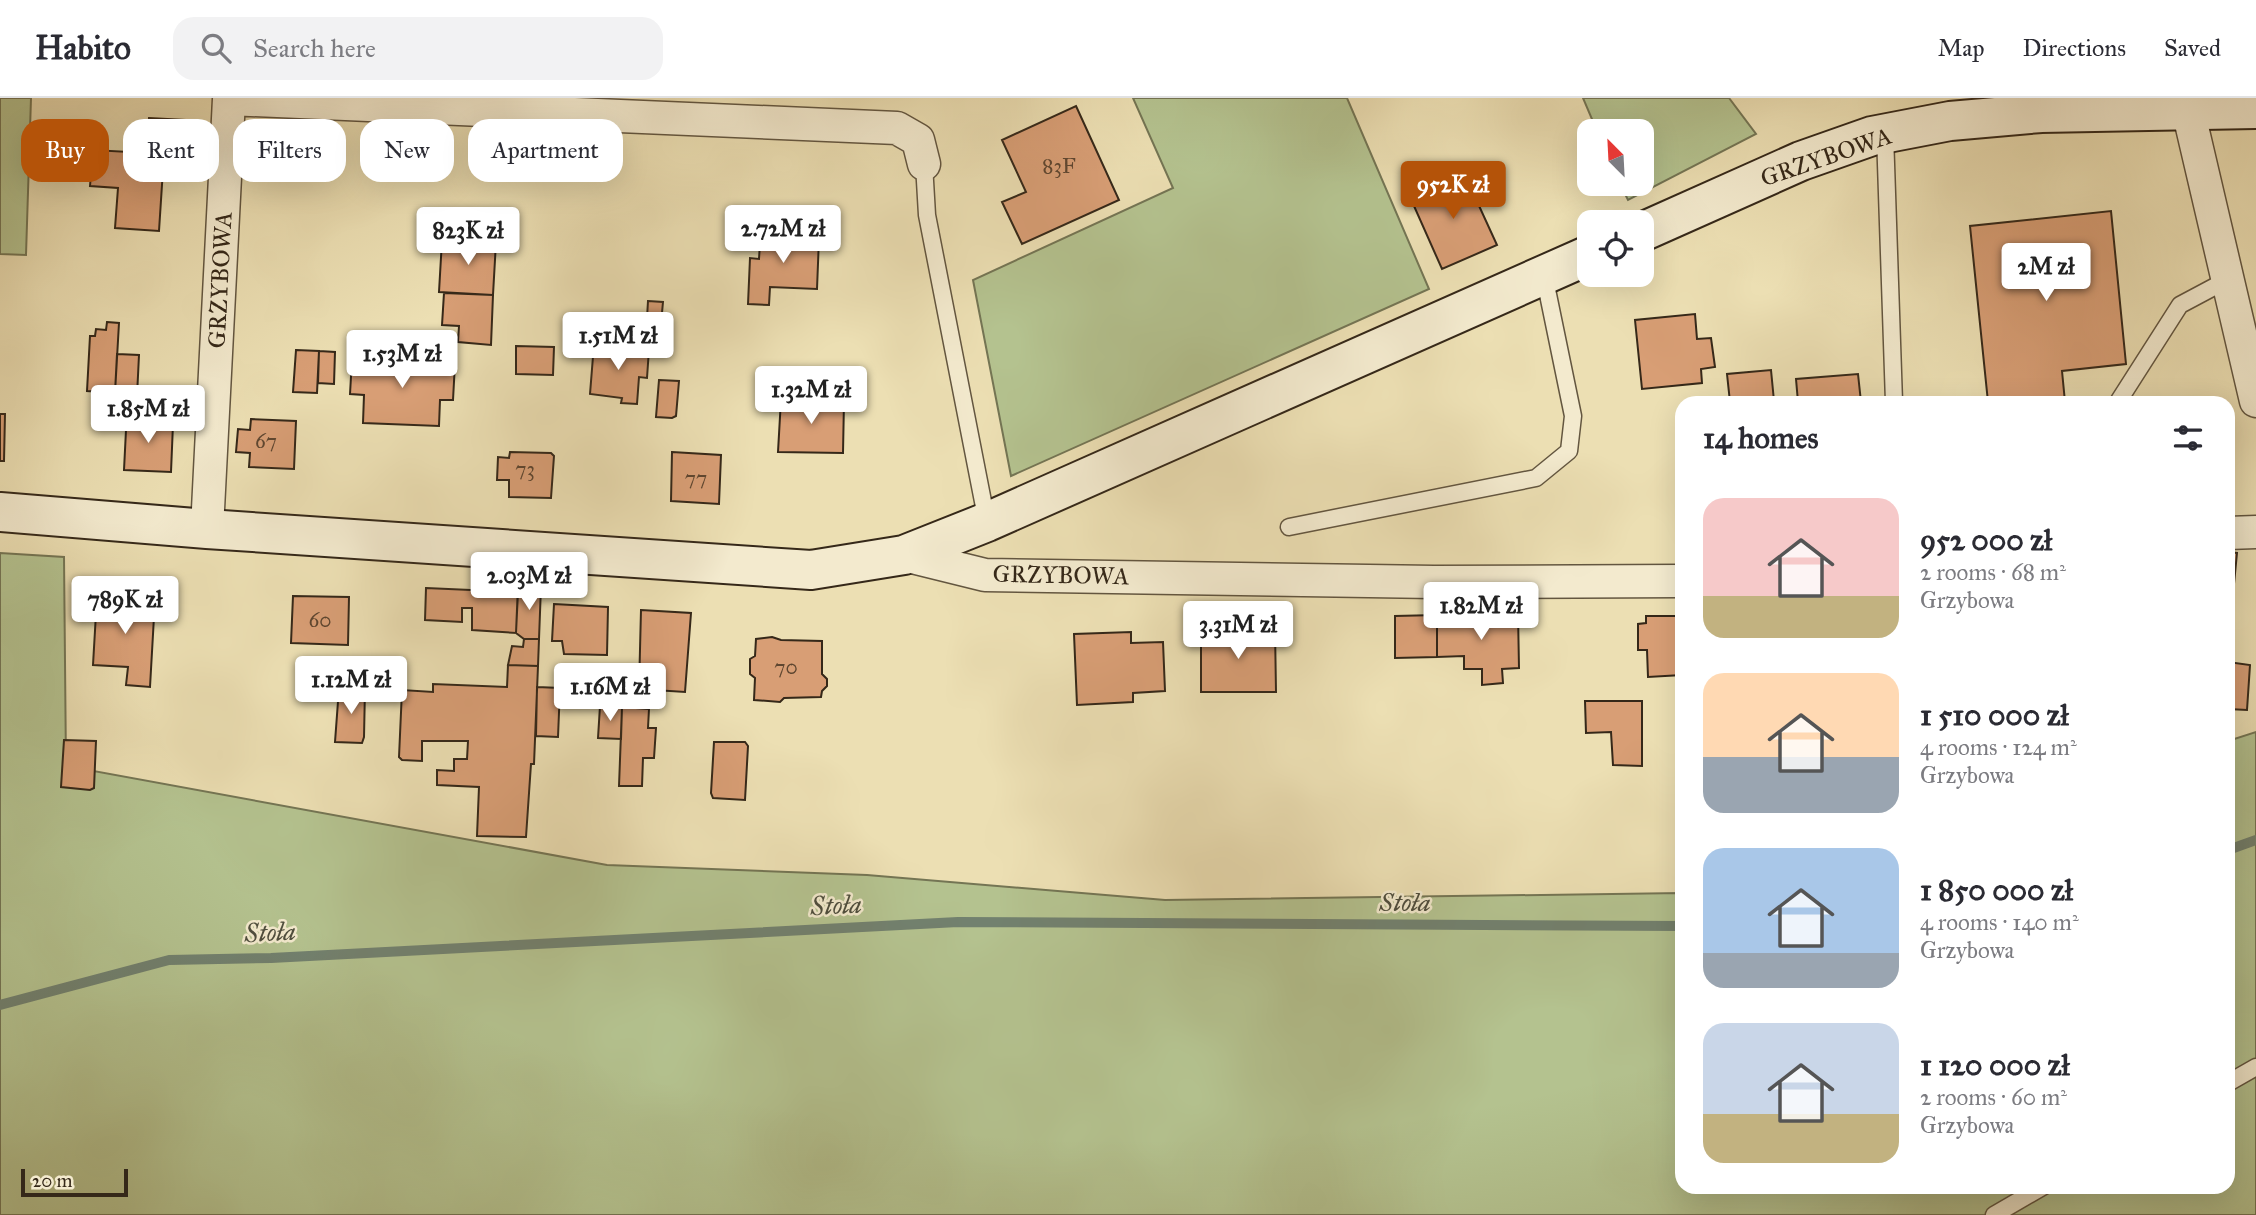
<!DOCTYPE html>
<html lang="en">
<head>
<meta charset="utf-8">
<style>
  body { margin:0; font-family:"IM FELL Great Primer",serif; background:#f2f2f3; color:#2b2b33; height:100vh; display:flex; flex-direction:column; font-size:26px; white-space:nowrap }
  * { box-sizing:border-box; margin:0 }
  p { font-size:23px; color:#7c7c81 }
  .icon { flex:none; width:38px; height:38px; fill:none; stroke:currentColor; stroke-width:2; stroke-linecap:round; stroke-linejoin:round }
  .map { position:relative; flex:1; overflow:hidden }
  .side { position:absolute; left:1675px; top:298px; width:560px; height:798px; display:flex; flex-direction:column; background:#fff; border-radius:21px; box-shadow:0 7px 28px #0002 }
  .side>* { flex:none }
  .guide { position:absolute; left:21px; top:21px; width:665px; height:63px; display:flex; gap:14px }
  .needle { width:46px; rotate:336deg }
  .controls { position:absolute; left:1577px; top:21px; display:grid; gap:14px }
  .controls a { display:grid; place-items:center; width:77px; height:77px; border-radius:14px; background:#fff; box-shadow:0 7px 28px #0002; font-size:35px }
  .scale { position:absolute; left:21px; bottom:18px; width:107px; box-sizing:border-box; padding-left:7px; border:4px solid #352819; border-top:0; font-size:19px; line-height:24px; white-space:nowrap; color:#352819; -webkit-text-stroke:5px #f3eace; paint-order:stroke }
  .price { position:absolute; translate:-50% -60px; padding:0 16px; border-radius:7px; background:#fff; color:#222; font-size:23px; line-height:46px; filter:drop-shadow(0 2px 4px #0008) }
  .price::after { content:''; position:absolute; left:50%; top:42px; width:21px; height:16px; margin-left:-10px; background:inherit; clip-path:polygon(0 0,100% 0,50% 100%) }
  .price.selected { background:#b45309; color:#fff }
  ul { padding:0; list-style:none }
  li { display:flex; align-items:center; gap:21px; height:175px; padding:0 28px }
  li span { display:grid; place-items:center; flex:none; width:196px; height:140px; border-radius:21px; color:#555 }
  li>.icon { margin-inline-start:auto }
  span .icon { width:84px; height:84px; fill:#fffc; stroke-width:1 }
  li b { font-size:30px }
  h2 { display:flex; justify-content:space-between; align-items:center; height:84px; padding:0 28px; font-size:30px }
  .chip { padding:0 24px; border-radius:21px; background:#fff; box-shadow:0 7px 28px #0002; font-size:24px; line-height:63px }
  .chip.selected { background:#b45309; color:#fff }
  header { display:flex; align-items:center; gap:42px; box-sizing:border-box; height:98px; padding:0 35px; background:#fff; border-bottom:2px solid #e1e1e2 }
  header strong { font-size:33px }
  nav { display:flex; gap:38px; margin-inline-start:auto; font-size:24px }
  .search { width:490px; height:63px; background:#f2f2f3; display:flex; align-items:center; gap:18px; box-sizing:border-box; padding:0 24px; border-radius:21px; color:#7c7c81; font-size:26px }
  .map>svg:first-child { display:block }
  .green { fill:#b4c28f; stroke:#747554; stroke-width:2 }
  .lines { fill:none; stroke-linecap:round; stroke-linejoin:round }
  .stream { stroke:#72816f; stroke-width:10 }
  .building { fill:#d89e75; stroke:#352819; stroke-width:2 }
  .lane-casing { stroke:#635640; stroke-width:19 }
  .street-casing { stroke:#635640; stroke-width:35 }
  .secondary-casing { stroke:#352819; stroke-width:42 }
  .lane { stroke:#f3eace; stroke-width:16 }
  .street { stroke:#f3eace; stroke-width:32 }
  .secondary { stroke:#f3eace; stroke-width:38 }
  .labels { text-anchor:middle; stroke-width:5; stroke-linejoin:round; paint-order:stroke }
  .number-label { font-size:21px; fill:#5e4630 }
  .street-label { font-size:24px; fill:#352819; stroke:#f3eace }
  .water-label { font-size:26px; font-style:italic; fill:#4e4d3d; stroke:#f3eace }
</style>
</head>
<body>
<header>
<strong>Habito</strong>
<div class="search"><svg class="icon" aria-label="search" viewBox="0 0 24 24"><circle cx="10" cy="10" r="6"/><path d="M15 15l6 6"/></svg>Search here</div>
<nav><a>Map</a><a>Directions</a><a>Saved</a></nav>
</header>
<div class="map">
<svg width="2256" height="1117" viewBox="0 0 2256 1117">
  <rect width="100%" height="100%" fill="#ecdfb3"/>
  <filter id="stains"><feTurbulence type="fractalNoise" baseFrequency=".00286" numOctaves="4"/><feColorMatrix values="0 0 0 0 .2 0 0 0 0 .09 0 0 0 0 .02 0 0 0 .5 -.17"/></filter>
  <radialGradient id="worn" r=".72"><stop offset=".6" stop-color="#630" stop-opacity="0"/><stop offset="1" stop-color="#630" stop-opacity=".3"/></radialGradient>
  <!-- green -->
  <path class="green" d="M0,0h31l-5,157 -26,-1z
    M1133,0h214l82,191 -418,187 -38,-196 200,-92z
    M1583,0h146l27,36 -128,66 -8,-16h22v-53h-45z
    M0,455l64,4 2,209 541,99 260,10 298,25 517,-7v293h546v-445l28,-9v483h-2256z"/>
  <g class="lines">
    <!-- stream -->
    <path class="stream" d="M2228,752l28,-10
      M0,907l169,-45 102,-2 687,-36 724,4"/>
  </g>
  <!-- building -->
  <path class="building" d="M1076,8l43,94 -97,44 -20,-42 24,-10 -24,-52z
    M149,20l36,2 -3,36 -18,-2 -5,77 -44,-3 3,-40 -28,-2 3,-36 54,3z
    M1464,75l33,72 -55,24 -32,-72z
    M2111,113l15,153 -64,7 3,31h-77l-18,-176z
    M761,129h12v9l46,2 -2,51 -47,-2 -1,18 -21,-1 2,-46 9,1z
    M442,142l54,2 -3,53 -54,-3z
    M444,195l49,2 -2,50 -33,-3 1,-16 -17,-1z
    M648,203l15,1 -3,32 -14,1z
    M1695,216l2,25 14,-1 4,29 -14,2 1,14 -60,6 -7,-69z
    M107,224l12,1 -4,70 -28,-2 3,-55h5l1,-7 10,1z
    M594,246l55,5 -2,29 -8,-1 -2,27 -16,-1 1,-5 -32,-4z
    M516,248l38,1 -1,28 -37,-1z
    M296,252l23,1 -2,42 -24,-1z
    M319,253l16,1 -1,32 -16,-1z
    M117,256l22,1 -2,41 -22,-3z
    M352,261l103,4 -2,37h-13l-1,26 -76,-3 1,-28 -14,-1z
    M1771,272l3,31 -44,1 -3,-28z
    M1858,276l3,28h-63l-2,-23z
    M659,282l20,1 -3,35 -4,2 -16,-1z
    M781,301l63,2 -1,52 -65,-1z
    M127,312l16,1 -1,12 31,1 -2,48 -47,-2z
    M0,316h5l-1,47h-4z
    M251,321l45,2 -2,48 -45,-2 1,-14 -14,-1 2,-23 12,1z
    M510,354l41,1 3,3 -3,42 -42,-1v-17h-12l1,-23 11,1z
    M672,354l49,3 -2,49 -48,-3z
    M2228,454l9,1 -4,41 -5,-1z
    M518,487l23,1 -2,53h-15l-8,-6z
    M426,490l92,4 -2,41 -44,-3v-22h-10v14l-37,-2z
    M97,498l58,3 -5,88 -24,-2 2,-18 -35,-2z
    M293,498l56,1 -1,48 -57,-2z
    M554,506l54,3 -1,48 -43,-1 -2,-13h-10z
    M641,512l50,3 -6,79 -46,-3z
    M1518,515l1,55 -17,1 1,14 -21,2v-16h-18v-13l-27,1v-42z
    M1437,517v42l-42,1v-42z
    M1646,518h36v59l-34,2 -1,-27h-9v-26l8,-1z
    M1275,531l1,63h-75v-62z
    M1131,534v11l32,-1 2,49 -32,2v9l-56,3 -3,-71z
    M772,539l9,3 41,1v33l5,5v7l-5,5 -1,6 -37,1 -4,4 -26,-2 1,-22 -5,-4v-15l5,-3 1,-17z
    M524,541h15l-1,27 -30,-1 4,-19 11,1z
    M2228,564l22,3 -3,45 -19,-1z
    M508,567l30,1 -4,98h-3l-5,73 -49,-1 2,-49 -42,-2v-15l17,1v-12h13l1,-18h-46v20l-20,-1 -3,-3 3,-67 31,2v-8l74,3z
    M537,589l23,1 -2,49 -22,-1z
    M339,590h26l-1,49 -2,6 -27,-1z
    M1585,603h57v65l-29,-1 -2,-33 -25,1z
    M600,608l22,1 -1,32 -23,-1z
    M622,609l27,2 -1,19h8l-2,30h-11l-1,28h-23z
    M64,642l32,1 -2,47 -4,2 -29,-3z
    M714,644h31l3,4 -3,54 -32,-2 -2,-5z"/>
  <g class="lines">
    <defs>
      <path id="lane" d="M1885,36l9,268
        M924,66l3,51 60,307
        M2118,304l62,-97 47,-25
        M1289,429l247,-49 33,-27 4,-35 -29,-141
        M2228,985l28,-16
        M1994,1117l50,-29"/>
      <path id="street" d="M2188,12l68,291
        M207,431l22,-430 668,29 21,12 6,24
        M2228,435l28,-1
        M904,457l81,20 449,7 248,-1"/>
      <path id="secondary" d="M1642,134l159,-71 71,-25 78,-15 91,-8 215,-4
        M0,414l207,17 604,41 93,-15 83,-33 602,-267"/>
    </defs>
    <!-- lane casing -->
    <use href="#lane" class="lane-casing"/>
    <!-- street casing -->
    <use href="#street" class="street-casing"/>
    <!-- secondary casing -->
    <use href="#secondary" class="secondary-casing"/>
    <!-- lane -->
    <use href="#lane" class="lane"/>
    <!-- street -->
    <use href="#street" class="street"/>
    <!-- secondary -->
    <use href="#secondary" class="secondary"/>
  </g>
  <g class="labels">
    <!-- number labels -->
    <g class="number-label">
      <text x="1059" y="75">83F</text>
      <text x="266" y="350">67</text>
      <text x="525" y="378">73</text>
      <text x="696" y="387">77</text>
      <text x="320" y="529">60</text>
      <text x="786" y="576">70</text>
    </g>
    <!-- street labels -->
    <g class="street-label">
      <text transform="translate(1826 59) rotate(-19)" y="8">GRZYBOWA</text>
      <text transform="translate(220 182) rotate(-87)" y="8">GRZYBOWA</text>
      <text transform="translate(1061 477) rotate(1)" y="8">GRZYBOWA</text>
    </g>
    <!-- water labels -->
    <g class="water-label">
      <text x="1405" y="813">Stoła</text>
      <text transform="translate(836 807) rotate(-3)" y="9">Stoła</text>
      <text transform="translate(270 834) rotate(-3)" y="9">Stoła</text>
    </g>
  </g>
  <rect width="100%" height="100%" filter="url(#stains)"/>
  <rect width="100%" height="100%" fill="url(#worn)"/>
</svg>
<div class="controls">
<a><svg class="needle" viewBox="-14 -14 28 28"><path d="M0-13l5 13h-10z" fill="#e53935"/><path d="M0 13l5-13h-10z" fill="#7c7c81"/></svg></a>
<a><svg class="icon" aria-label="locate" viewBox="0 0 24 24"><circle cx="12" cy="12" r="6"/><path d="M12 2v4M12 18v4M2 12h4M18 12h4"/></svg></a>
</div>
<div class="scale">20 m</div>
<b class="price selected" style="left:1453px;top:123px">952K zł</b>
<b class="price" style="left:783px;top:167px">2.72M zł</b>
<b class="price" style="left:468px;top:169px">823K zł</b>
<b class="price" style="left:2046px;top:205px">2M zł</b>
<b class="price" style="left:618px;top:274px">1.51M zł</b>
<b class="price" style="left:402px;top:292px">1.53M zł</b>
<b class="price" style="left:811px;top:328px">1.32M zł</b>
<b class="price" style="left:148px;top:347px">1.85M zł</b>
<b class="price" style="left:529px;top:514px">2.03M zł</b>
<b class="price" style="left:125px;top:538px">789K zł</b>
<b class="price" style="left:1481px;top:544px">1.82M zł</b>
<b class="price" style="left:1238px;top:563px">3.31M zł</b>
<b class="price" style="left:351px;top:618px">1.12M zł</b>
<b class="price" style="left:610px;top:625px">1.16M zł</b>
<div class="guide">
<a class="chip selected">Buy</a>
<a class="chip">Rent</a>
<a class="chip">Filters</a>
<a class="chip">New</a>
<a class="chip">Apartment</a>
</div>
<section class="side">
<h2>14 homes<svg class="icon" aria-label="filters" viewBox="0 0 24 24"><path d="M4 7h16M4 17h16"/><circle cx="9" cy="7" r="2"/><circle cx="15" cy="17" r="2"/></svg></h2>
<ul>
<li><span style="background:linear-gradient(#f6c9c9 70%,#c2b280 0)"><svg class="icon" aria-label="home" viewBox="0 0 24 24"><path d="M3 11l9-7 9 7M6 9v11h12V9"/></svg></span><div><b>952 000 zł</b><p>2 rooms · 68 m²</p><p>Grzybowa</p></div></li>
<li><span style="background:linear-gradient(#ffd9b3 60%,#9aa5b1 0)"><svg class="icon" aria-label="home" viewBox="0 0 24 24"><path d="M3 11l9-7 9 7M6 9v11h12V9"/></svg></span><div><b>1 510 000 zł</b><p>4 rooms · 124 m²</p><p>Grzybowa</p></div></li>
<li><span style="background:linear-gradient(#a9c7e8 75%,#9aa5b1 0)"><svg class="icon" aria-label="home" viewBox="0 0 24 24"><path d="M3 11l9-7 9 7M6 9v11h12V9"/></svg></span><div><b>1 850 000 zł</b><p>4 rooms · 140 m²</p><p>Grzybowa</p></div></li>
<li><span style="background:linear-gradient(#c9d6e8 65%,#c2b280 0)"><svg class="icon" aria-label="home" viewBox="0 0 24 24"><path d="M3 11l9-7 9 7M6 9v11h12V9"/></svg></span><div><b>1 120 000 zł</b><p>2 rooms · 60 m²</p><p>Grzybowa</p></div></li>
</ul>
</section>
</div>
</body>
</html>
